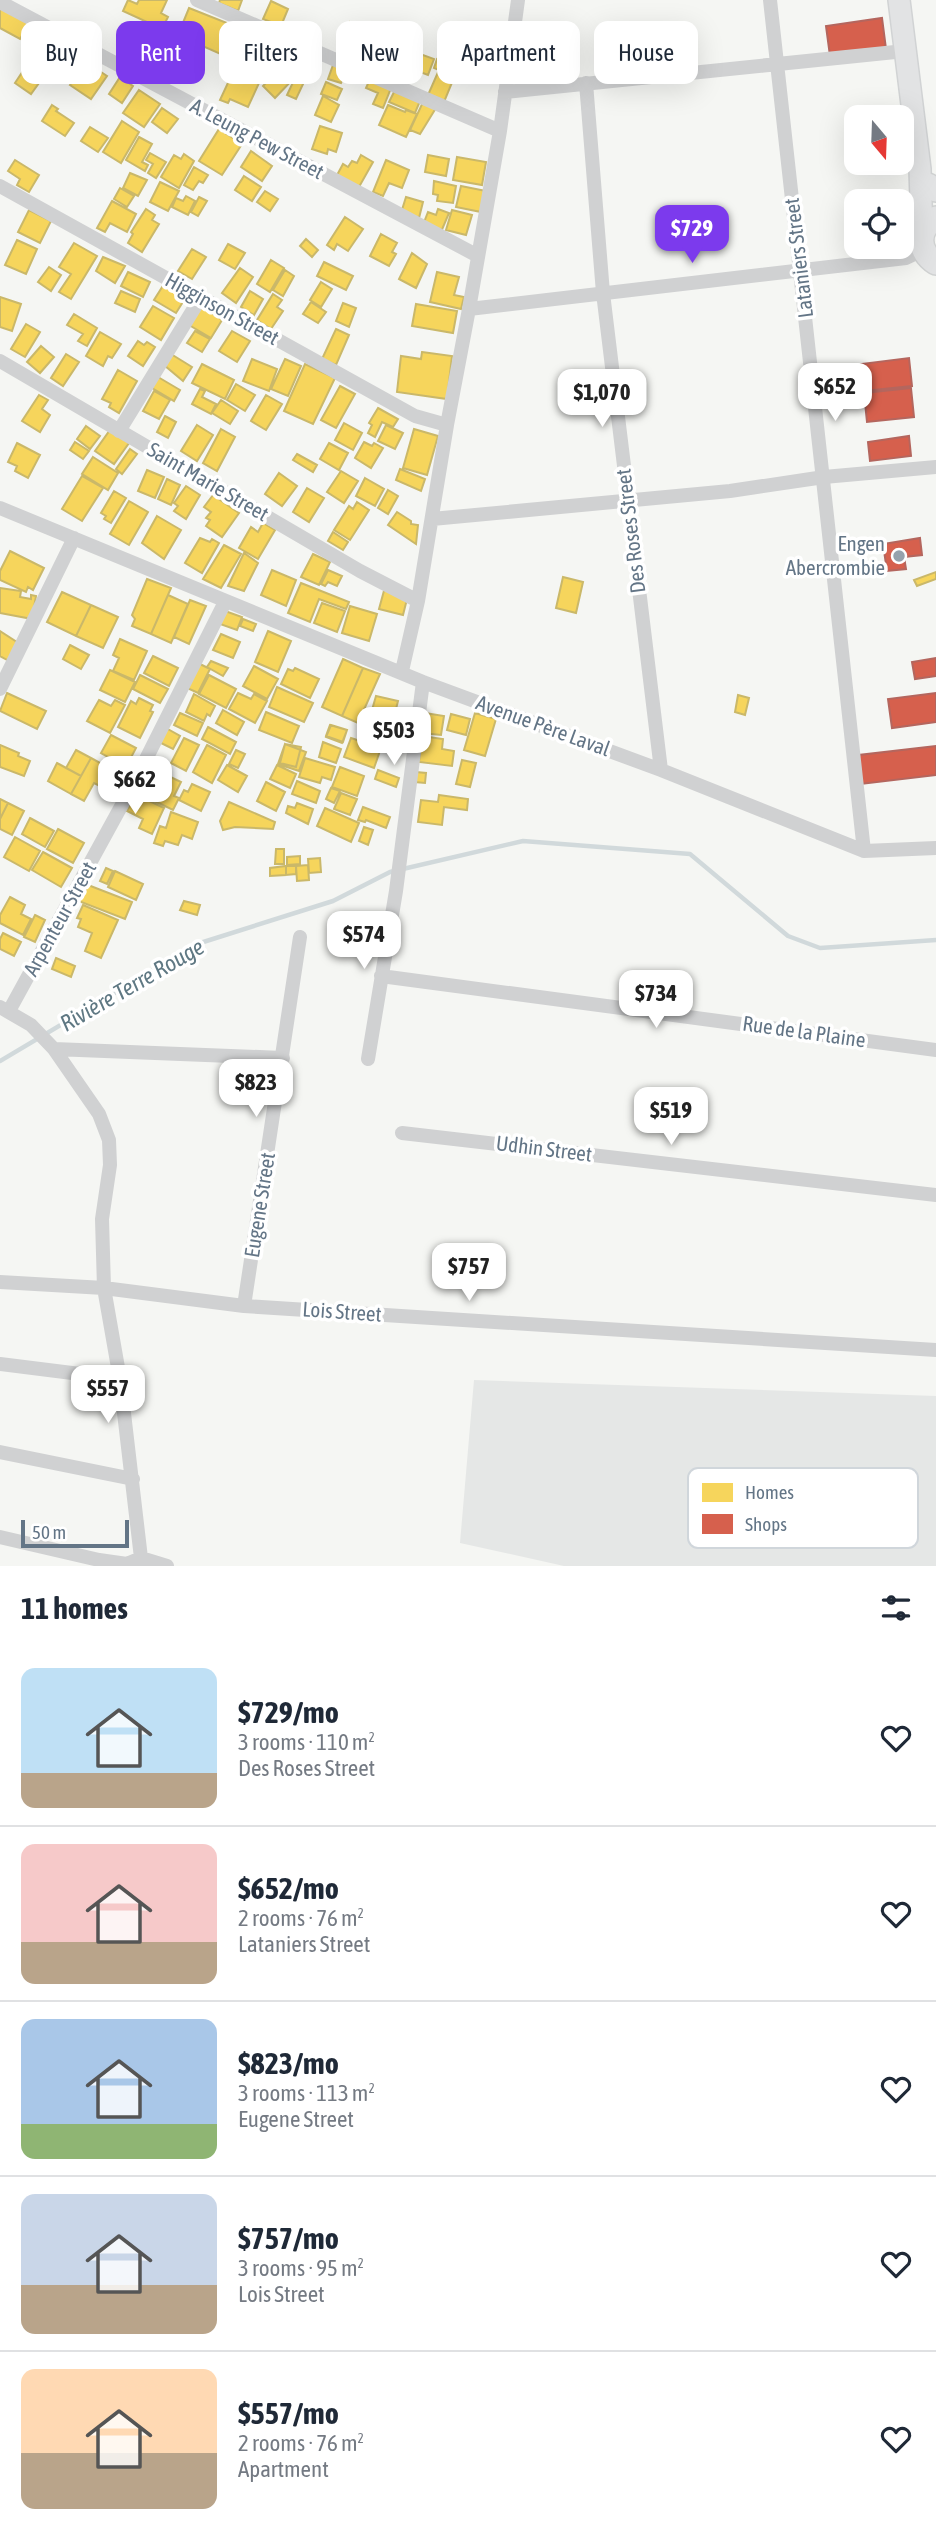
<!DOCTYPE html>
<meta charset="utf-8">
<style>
:root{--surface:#fff;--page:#f2f2f3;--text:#1f2937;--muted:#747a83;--line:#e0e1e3;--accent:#7c3aed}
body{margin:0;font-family:"Asap Condensed",sans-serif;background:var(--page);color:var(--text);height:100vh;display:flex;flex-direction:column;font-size:26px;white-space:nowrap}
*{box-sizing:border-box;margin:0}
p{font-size:23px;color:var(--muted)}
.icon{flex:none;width:38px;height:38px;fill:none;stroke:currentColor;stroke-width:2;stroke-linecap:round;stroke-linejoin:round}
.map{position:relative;height:1566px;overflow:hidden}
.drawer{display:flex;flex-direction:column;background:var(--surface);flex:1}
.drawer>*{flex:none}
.top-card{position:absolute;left:21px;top:21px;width:894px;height:63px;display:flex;gap:14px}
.needle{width:46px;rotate:161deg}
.controls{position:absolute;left:844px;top:105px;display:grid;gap:14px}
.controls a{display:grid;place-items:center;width:70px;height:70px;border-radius:14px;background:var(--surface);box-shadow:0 7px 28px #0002;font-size:35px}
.scale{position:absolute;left:21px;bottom:18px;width:108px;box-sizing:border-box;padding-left:7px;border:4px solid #637586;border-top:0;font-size:19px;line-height:24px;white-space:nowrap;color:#637586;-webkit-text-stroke:5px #fff;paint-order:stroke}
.price{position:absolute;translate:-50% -60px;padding:0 16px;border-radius:14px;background:#fff;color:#222;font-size:23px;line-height:46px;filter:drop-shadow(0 2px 4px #0008)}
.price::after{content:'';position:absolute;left:50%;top:42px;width:21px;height:16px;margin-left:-10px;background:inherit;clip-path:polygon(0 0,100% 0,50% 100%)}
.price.active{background:var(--accent);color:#fff}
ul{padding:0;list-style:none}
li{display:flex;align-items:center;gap:21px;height:175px;padding:0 21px}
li+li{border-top:2px solid var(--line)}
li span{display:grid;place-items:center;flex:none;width:196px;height:140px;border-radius:14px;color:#555}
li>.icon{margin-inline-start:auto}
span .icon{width:84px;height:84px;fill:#fffc;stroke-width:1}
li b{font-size:30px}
h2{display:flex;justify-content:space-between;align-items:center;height:84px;padding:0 21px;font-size:30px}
.chip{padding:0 24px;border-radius:14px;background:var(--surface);box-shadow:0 7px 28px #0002;font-size:24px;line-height:63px}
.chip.active{background:var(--accent);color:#fff}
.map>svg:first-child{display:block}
.built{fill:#e5e7e6}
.homes{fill:#f6d55c;stroke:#cab869;stroke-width:2}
.shops{fill:#d6604d;stroke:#b4665e;stroke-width:2}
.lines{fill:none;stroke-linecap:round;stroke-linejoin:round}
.stream{stroke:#d1d9db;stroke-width:4.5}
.secondary-casing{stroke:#d1d3d4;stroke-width:24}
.primary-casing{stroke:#d0d2d2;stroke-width:26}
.street{stroke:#d0d1d2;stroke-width:14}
.secondary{stroke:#e2e3e4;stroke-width:21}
.primary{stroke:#e2e3e4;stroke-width:23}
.poi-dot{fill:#96a2ac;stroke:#fff;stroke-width:2.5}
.labels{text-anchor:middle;stroke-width:7;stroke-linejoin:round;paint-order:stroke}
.street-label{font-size:21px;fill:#637586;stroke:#fff}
.poi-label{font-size:21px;fill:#637586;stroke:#fff;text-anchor:end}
.water-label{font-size:23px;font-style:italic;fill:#5f7883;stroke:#fff}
.key{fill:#fff;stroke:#d0d6db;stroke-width:2}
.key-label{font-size:19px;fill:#637586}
</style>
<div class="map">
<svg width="936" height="1566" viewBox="0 0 936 1566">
<rect width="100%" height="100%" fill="#f5f6f3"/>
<!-- built -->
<path class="built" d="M474,1380L936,1396V1566H564L460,1543Z"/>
<!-- homes -->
<path class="homes" d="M128,0L137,4L139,0H167L161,13L168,17L162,29L123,11Z
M220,0H242L238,11L219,3Z
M271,1L288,9L281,26L263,19Z
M0,5L30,22L20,39L0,28Z
M189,8L237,27L225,56L198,44L200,38L180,30Z
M350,22L385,36L371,69L337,55Z
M238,35L257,43L248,64L230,57Z
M387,37L409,47L399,68L383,60L380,66L375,63Z
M266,38L285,49L273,68L255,58Z
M452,41L485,54L479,69L446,55Z
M409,50L434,59L428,75L404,66Z
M437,59L458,68L444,102L428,95L439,70L434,68Z
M284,64L296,76L275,98L263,86Z
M27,65L44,76L31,94L15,83Z
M333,65L349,70L347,77L344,75L341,83L328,79Z
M92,66L107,76L91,99L70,85L81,70L87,74Z
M233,72L259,83L248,107L230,99L228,103L220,100Z
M120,77L133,86L122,103L109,94Z
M295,78L304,82L296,99L287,95Z
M370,79L391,88L383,108L373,104L378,93L366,88Z
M326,82L342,89L337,100L321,94Z
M139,90L160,104L144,127L123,113Z
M395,90L420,101L415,113L389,102Z
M323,96L339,105L331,122L315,115Z
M423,102L436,108L420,134L410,130Z
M52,105L58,109L56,111L74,123L65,136L42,121Z
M388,105L405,112L406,110L417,114L406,137L379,125Z
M162,108L178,119L167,133L152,122Z
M122,121L139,132L121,163L103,152Z
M320,126L342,133L336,152L328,149L327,154L312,149Z
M90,127L108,138L98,152L81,141Z
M219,129L242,144L222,175L199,161Z
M139,137L152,144L142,162L148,165L145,171L126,160Z
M251,151L272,166L262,181L241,167Z
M150,153L166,162L156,178L148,173L153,164L146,160Z
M184,154L194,161L179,188L161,177L174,155L181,159Z
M361,155L373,162L359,187L337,175L343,164L348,167L352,161L357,163Z
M428,155L449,159L446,176L425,172Z
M457,157L486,162L482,185L453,180Z
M15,160L39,175L29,192L17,185L20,179L8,171Z
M386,160L409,170L402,188L389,183L383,196L373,192Z
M194,167L208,175L203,183L199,181L193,190L184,185Z
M130,173L147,180L138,196L123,188Z
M244,176L261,187L252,201L235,190Z
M434,181L456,186L453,203L437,201L438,195L433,194Z
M160,182L179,191L168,211L150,202Z
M461,186L486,191L481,212L456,207Z
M120,188L134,196L127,207L114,199Z
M265,191L278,199L270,211L257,202Z
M186,196L195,201L188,215L172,207L176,198L183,201Z
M199,197L207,201L198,216L191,212Z
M406,197L423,202L419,218L401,213Z
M112,201L136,214L127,232L110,223L105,232L97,228Z
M146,209L155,215L152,220L159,224L142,252L128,243L133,234L131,232Z
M438,209L449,213L441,232L423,225L428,212L436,215Z
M29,210L51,221L40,243L18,232Z
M452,210L472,215L466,235L446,230Z
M345,217L363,229L348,251L337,244L334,250L327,245Z
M381,234L397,243L392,252L396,254L389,266L370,256Z
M306,239L318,250L312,257L300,246Z
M17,240L37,249L26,274L5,265Z
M74,243L97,256L71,299L59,292L71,274L59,267Z
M228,244L245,253L235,269L219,260Z
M192,249L206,257L192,279L178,271Z
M412,253L427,264L416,288L399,279Z
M103,257L125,266L115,283L96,271Z
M271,260L284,268L270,292L257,284Z
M324,262L353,276L346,290L317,276Z
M49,267L61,275L51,291L38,282Z
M240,268L253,277L236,303L222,293Z
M285,270L294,276L283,296L273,290Z
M128,272L150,282L143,297L121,286Z
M437,272L459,277L454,295L464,297L461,309L430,302Z
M321,282L332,289L321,307L310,300Z
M164,284L186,297L176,313L154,300Z
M121,291L140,299L135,312L115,303Z
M250,291L263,299L254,315L241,307Z
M273,294L282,300L277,307L283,311L271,329L257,320Z
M0,297L21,304L12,331L0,327Z
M311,302L326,312L318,323L303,314Z
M343,303L356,308L349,327L336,321Z
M416,304L457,311L453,333L412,326Z
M153,306L174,318L161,340L140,327Z
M201,306L222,320L211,338L189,325Z
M74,314L97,328L87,346L78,341L83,334L67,325Z
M26,324L40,332L25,357L11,349Z
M336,329L349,335L336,365L322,359Z
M195,331L210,339L202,352L187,343Z
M232,331L250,341L237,362L219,351Z
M100,332L121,344L112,358L108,356L103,366L86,356Z
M138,341L144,345L147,342L155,347L143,366L128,356Z
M41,346L54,357L40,373L27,362Z
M422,352L452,356L447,399L397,392L401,356L421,359Z
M66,354L79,362L63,386L51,378Z
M171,354L192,367L183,381L164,365Z
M252,359L277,369L269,391L243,381Z
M285,359L301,366L288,396L271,389Z
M202,364L234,380L225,399L192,383Z
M305,364L335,378L313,424L284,411Z
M118,370L137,381L119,413L109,407L111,403L102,399Z
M158,377L180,390L174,401L152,388Z
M236,384L255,395L245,411L227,400Z
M340,386L355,394L336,428L321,420Z
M200,389L205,391L202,397L216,404L211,414L192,404Z
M154,391L170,400L159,419L143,411Z
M39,395L48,400L42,409L50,415L40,432L22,421Z
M266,395L282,404L266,430L251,421Z
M221,400L238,411L230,424L212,413Z
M378,408L398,419L393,427L382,422L375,437L368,433L372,425L369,423Z
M165,416L176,422L168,438L157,432Z
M344,423L362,433L353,450L335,440Z
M197,425L213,435L197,461L181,451Z
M386,425L403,433L395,449L378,441Z
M86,426L100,436L90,449L77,439Z
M221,429L235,437L217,471L203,463Z
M414,429L438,436L427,475L403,468Z
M110,430L129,443L114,464L95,451Z
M75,442L89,451L83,459L70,450Z
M364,442L372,446L374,443L383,448L371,468L355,458Z
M17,443L40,455L28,478L15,471L17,466L8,462Z
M329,443L348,453L339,470L320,459Z
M130,449L137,454L122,474L116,469Z
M297,454L317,465L313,472L293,460Z
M93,457L118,473L108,490L82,474Z
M400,469L425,479L421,491L396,480Z
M147,470L164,477L155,498L138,491Z
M341,471L358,481L344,503L327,492Z
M279,473L297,486L282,506L265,494Z
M82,476L103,488L82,521L62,509Z
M365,478L384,489L375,506L356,496Z
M167,479L180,485L171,505L158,499Z
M186,486L200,495L186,519L174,511L178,506L174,503Z
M307,488L324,498L309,522L293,512Z
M388,490L398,496L388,514L378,508Z
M114,491L126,498L111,523L104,519L106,516L101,513Z
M213,495L239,513L222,537L206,526L210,520L206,518L211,512L204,507Z
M129,501L148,512L129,545L110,534Z
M357,502L369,510L350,540L334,530L349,506L353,509Z
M397,512L411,521V524L418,525L416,544L388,525Z
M157,516L181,530L164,559L142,543Z
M263,523L275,530L258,559L239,548L251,527L258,532Z
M333,532L348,542L343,550L328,541Z
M200,538L210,542L212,539L219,543L202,573L185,563Z
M224,545L241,554L221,588L203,579Z
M10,551L44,568L33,590L28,587L26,592L0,580V571Z
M244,553L258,563L244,591L228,586Z
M313,554L330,562L319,585L301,577Z
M272,570L296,580L286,606L261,595Z
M328,570L342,576L337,586L328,582L325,586L321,584Z
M936,572V579L917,586L914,580Z
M563,577L583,582L576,613L556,608Z
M147,579L171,588L151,634L132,626L135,619L132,615Z
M301,583L349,602L346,609L319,599L310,622L288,613Z
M385,587L407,599L403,615L379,609Z
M0,588L21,591L20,597L31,599V595L36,596L32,619L0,613Z
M62,592L91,605L76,636L47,622Z
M168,595L188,604L171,643L151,634Z
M190,600L206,606L189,644L174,637Z
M322,603L345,611L337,632L314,623Z
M91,605L118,617L103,648L76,636Z
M350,606L377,614L369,641L342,633Z
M225,611L242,617L237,630L220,624Z
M243,619L256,624L253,631L240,626Z
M0,631L20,644L9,661L0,656Z
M268,631L291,641L278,672L255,662Z
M221,634L240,642L233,658L213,650Z
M120,639L147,651L134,680L113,671L119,658L113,655Z
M70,645L89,655L81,669L63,659Z
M153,656L178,668L169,686L144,673Z
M343,659L363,668L342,716L322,707Z
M211,661L228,668L223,676L207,667Z
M198,663L210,669L198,693L185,687Z
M254,666L278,679L267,699L243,686Z
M295,668L319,679L310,698L281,684L288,669L293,671Z
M363,668L380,674L358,723L342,716Z
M110,670L135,682L125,702L100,690Z
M140,675L168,689L160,703L133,689Z
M209,675L236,689L226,708L199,694Z
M277,687L313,703L304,722L269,707Z
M7,693L46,711L37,729L0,711Z
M238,693L251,699L254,694L267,701L255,723L229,709Z
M194,694L215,706L210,716L207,714L204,721L186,712Z
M738,695L749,698L745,715L735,712Z
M376,696L398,701L394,717L372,710Z
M139,698L153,705L150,711L153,712L140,738L118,727L131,701L136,704Z
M99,700L111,706L115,700L125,705L110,733L87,721Z
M223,710L244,722L237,735L216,723Z
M266,712L299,726L292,743L259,730Z
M180,713L203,723L197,736L174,725Z
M425,713L444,716L441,735L422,733Z
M475,713L496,719L485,756L464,750Z
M451,714L470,719L466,735L447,730Z
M372,716L397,724L390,744L365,736Z
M330,725L347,730L343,742L326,736Z
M331,725L347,730L342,743L326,737Z
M208,727L236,742L230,754L202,739Z
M166,728L180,736L173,749L159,742Z
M111,735L136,748L126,767L101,753Z
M422,736L443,739L442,749L454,751L452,766L419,762Z
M184,738L199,745L186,771L171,763Z
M351,738L381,748L374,768L344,757Z
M323,742L341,749L336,763L319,757Z
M285,744L306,752L299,771L278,764Z
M285,744L301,747L296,767L280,763Z
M0,745L19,753L18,756L30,761L24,776L0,767Z
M207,745L226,755L212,783L193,772Z
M76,750L91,758L81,776L66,768Z
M236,750L245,754L238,768L229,764Z
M91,758L122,775L112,792L94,783L84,801L71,794Z
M305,758L335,767L331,780L322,777L320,783L299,777Z
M462,760L476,763L470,787L456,784Z
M57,763L81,776L71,794L48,781Z
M227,765L247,776L238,792L218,780Z
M277,765L296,774L290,788L270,779Z
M340,767L364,776L357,796L332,787Z
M378,770L399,778L396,787L375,779Z
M160,772L181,782L174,796L179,798L173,810L142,795L146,788L151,790Z
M416,772L426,773L425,783L415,782Z
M297,781L320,791L316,803L292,794Z
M266,782L285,792L276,811L257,801Z
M192,784L210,792L201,811L179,800L184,790L188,792Z
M331,788L340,791L334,803L326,799Z
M341,793L357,799L350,815L334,809Z
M135,794L164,808L152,834L139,828L143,819L127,811Z
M439,795L468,799L467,810L444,807L442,825L418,822L421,800L438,802Z
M0,799L8,803L0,819Z
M229,802L275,822L273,829L235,827L223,830L220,821Z
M8,803L24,811L12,835L0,829V819Z
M297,803L313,809L308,824L286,813L288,806L295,808Z
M363,807L390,817L386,828L366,820L365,822L358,820Z
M325,808L359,823L351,842L317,826Z
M171,812L198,822L192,839L182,835L178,845L165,841L163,846L154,843L160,826L166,828Z
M30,818L54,831L45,847L22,834Z
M364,827L373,830L368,845L359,841Z
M58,829L84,843L73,863L47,849Z
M15,837L40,851L29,871L4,857Z
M276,849H284V864H275Z
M43,852L72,868L61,887L32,870Z
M300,856V864L287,865V857Z
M320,858L321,872L309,873L308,859Z
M308,865L309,880L297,881L296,866Z
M286,866H296V874L286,875Z
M286,866V875L270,876V868Z
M106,868L113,871L107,884L100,881Z
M115,871L143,884L136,900L108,887Z
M88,885L132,902L125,919L76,900L80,889L85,891Z
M10,897L25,905L21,914L31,919L23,935L0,923V915Z
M184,901L200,905L197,915L180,910Z
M83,905L118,920L101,958L85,951L92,933L78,927L81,919L77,918Z
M35,915L45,920L35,942L24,937Z
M3,933L21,942L14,956L0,949V939Z
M56,958L75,966L71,977L52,969Z"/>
<!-- shops -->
<path class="shops" d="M882,18L886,49L830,56L826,26Z
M909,358L912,386L864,391L861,364Z
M911,388L914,417L867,422L864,393Z
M909,436L911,456L870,461L868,442Z
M920,538L922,555L904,557L906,569L887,571L883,544Z
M936,658V676L915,679L912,662Z
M936,693V722L892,728L888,699Z
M936,746V775L861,784L859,755Z"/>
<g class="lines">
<!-- stream -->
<path class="stream" d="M0,1061L197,944L333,901L390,872L523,841L690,854L788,936L820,948L936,940"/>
<defs>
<path id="secondary" d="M899,0L920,169L922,234"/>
<path id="primary" d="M928,185L936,190
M936,218C917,229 917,251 936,263"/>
</defs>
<!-- secondary casing -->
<use href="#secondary" class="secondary-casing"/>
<!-- primary casing -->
<use href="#primary" class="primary-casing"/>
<!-- street -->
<path class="street" d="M197,0L500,131
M770,0L864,851
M0,2L478,256
M586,83L603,293L661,770
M505,92L905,51
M0,186L415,416L447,425
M469,309L906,258L923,250
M0,361L360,571L418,601
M119,431L201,297
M0,508L423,682L661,770L864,851L936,848
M432,519L730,491L824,477L936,467
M402,671L418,601L447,425L469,309L500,131L518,0
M0,689L74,538
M381,976L936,1050
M0,1007L31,1025L54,1049L99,1114L109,1140L110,1165L102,1219L104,1288L120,1379L141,1558
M9,1011L135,781L225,602
M54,1049L283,1058
M368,1059L396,891L423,682
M402,1133L936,1195
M0,1282L104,1288L244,1306L936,1350
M244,1306L300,937
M0,1364L120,1379
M0,1452L133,1479
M0,1537L99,1560L127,1564L141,1558
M141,1558L167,1566"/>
<!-- secondary -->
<use href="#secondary" class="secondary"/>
<!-- primary -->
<use href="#primary" class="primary"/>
</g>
<!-- markers -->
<circle class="poi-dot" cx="899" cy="556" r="7"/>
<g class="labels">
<!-- street labels -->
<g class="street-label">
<text transform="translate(257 139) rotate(28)" y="7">A. Leung Pew Street</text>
<text transform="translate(799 258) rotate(-97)" y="7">Lataniers Street</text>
<text transform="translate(222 309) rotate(29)" y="7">Higginson Street</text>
<text transform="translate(208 482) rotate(30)" y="7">Saint Marie Street</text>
<text transform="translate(631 531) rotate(-97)" y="7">Des Roses Street</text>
<text transform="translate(543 726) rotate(20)" y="7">Avenue Père Laval</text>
<text transform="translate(60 919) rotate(-61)" y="7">Arpenteur Street</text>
<text transform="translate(804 1032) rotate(8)" y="7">Rue de la Plaine</text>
<text transform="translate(544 1149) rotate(7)" y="7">Udhin Street</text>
<text transform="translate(260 1205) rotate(-81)" y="7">Eugene Street</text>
<text transform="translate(342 1312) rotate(4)" y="7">Lois Street</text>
</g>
<!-- poi labels -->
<g class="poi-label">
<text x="885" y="551">Engen<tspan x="885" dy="24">Abercrombie</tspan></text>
</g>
<!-- water labels -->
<g class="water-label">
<text transform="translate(132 985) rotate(-30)" y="8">Rivière Terre Rouge</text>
</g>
</g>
<!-- legend -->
<rect x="688" y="1468" width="230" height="80" rx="10" class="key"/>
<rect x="702" y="1483" width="31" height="19" fill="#f6d55c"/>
<rect x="702" y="1514" width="31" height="20" fill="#d6604d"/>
<g class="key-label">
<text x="745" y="1499">Homes</text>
<text x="745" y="1531">Shops</text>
</g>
</svg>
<div class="controls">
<a><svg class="needle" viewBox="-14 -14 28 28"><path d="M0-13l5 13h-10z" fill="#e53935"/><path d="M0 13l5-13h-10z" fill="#747a83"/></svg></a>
<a><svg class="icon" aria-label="locate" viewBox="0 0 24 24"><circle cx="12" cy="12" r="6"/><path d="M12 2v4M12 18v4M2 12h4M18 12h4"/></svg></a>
</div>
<div class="scale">50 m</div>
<b class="price active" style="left:692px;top:265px">$729</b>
<b class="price" style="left:835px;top:423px">$652</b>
<b class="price" style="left:602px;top:429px">$1,070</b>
<b class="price" style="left:394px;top:767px">$503</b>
<b class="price" style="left:135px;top:816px">$662</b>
<b class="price" style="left:364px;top:971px">$574</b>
<b class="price" style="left:656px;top:1030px">$734</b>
<b class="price" style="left:256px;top:1119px">$823</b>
<b class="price" style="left:671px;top:1147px">$519</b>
<b class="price" style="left:469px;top:1303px">$757</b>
<b class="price" style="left:108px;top:1425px">$557</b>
<div class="top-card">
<a class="chip">Buy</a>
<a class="chip active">Rent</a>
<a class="chip">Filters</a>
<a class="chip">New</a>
<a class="chip">Apartment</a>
<a class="chip">House</a>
</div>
</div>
<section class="drawer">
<h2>11 homes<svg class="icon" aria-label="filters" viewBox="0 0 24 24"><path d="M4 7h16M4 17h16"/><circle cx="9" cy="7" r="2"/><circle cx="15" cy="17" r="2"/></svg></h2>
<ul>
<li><span style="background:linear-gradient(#bfe0f5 75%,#b9a48a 0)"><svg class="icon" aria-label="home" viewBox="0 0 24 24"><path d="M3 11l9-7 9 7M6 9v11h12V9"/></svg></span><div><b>$729/mo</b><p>3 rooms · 110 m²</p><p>Des Roses Street</p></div><svg class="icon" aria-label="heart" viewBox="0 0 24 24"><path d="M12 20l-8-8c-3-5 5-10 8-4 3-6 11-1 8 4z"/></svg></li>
<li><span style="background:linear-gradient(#f6c9c9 70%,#b9a48a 0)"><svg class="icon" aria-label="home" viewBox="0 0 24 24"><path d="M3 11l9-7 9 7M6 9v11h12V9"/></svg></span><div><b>$652/mo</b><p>2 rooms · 76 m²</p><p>Lataniers Street</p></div><svg class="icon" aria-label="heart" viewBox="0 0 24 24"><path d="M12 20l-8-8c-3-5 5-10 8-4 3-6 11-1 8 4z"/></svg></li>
<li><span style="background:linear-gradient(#a9c7e8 75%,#8fb573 0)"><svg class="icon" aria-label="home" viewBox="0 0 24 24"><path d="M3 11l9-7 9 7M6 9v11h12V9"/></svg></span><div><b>$823/mo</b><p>3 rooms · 113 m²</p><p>Eugene Street</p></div><svg class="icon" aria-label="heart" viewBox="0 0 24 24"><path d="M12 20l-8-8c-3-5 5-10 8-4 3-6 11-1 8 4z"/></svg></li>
<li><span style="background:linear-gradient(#c9d6e8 65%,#b9a48a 0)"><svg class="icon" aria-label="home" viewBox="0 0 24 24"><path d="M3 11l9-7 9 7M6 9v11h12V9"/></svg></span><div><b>$757/mo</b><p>3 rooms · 95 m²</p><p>Lois Street</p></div><svg class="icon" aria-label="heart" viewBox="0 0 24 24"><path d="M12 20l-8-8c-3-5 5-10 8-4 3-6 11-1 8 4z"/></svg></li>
<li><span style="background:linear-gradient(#ffd9b3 60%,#b9a48a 0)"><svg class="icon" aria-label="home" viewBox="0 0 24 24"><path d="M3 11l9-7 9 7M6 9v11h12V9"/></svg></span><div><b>$557/mo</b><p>2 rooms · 76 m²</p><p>Apartment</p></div><svg class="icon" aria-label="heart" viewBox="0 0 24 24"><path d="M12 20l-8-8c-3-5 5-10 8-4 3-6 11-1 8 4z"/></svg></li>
</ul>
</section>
